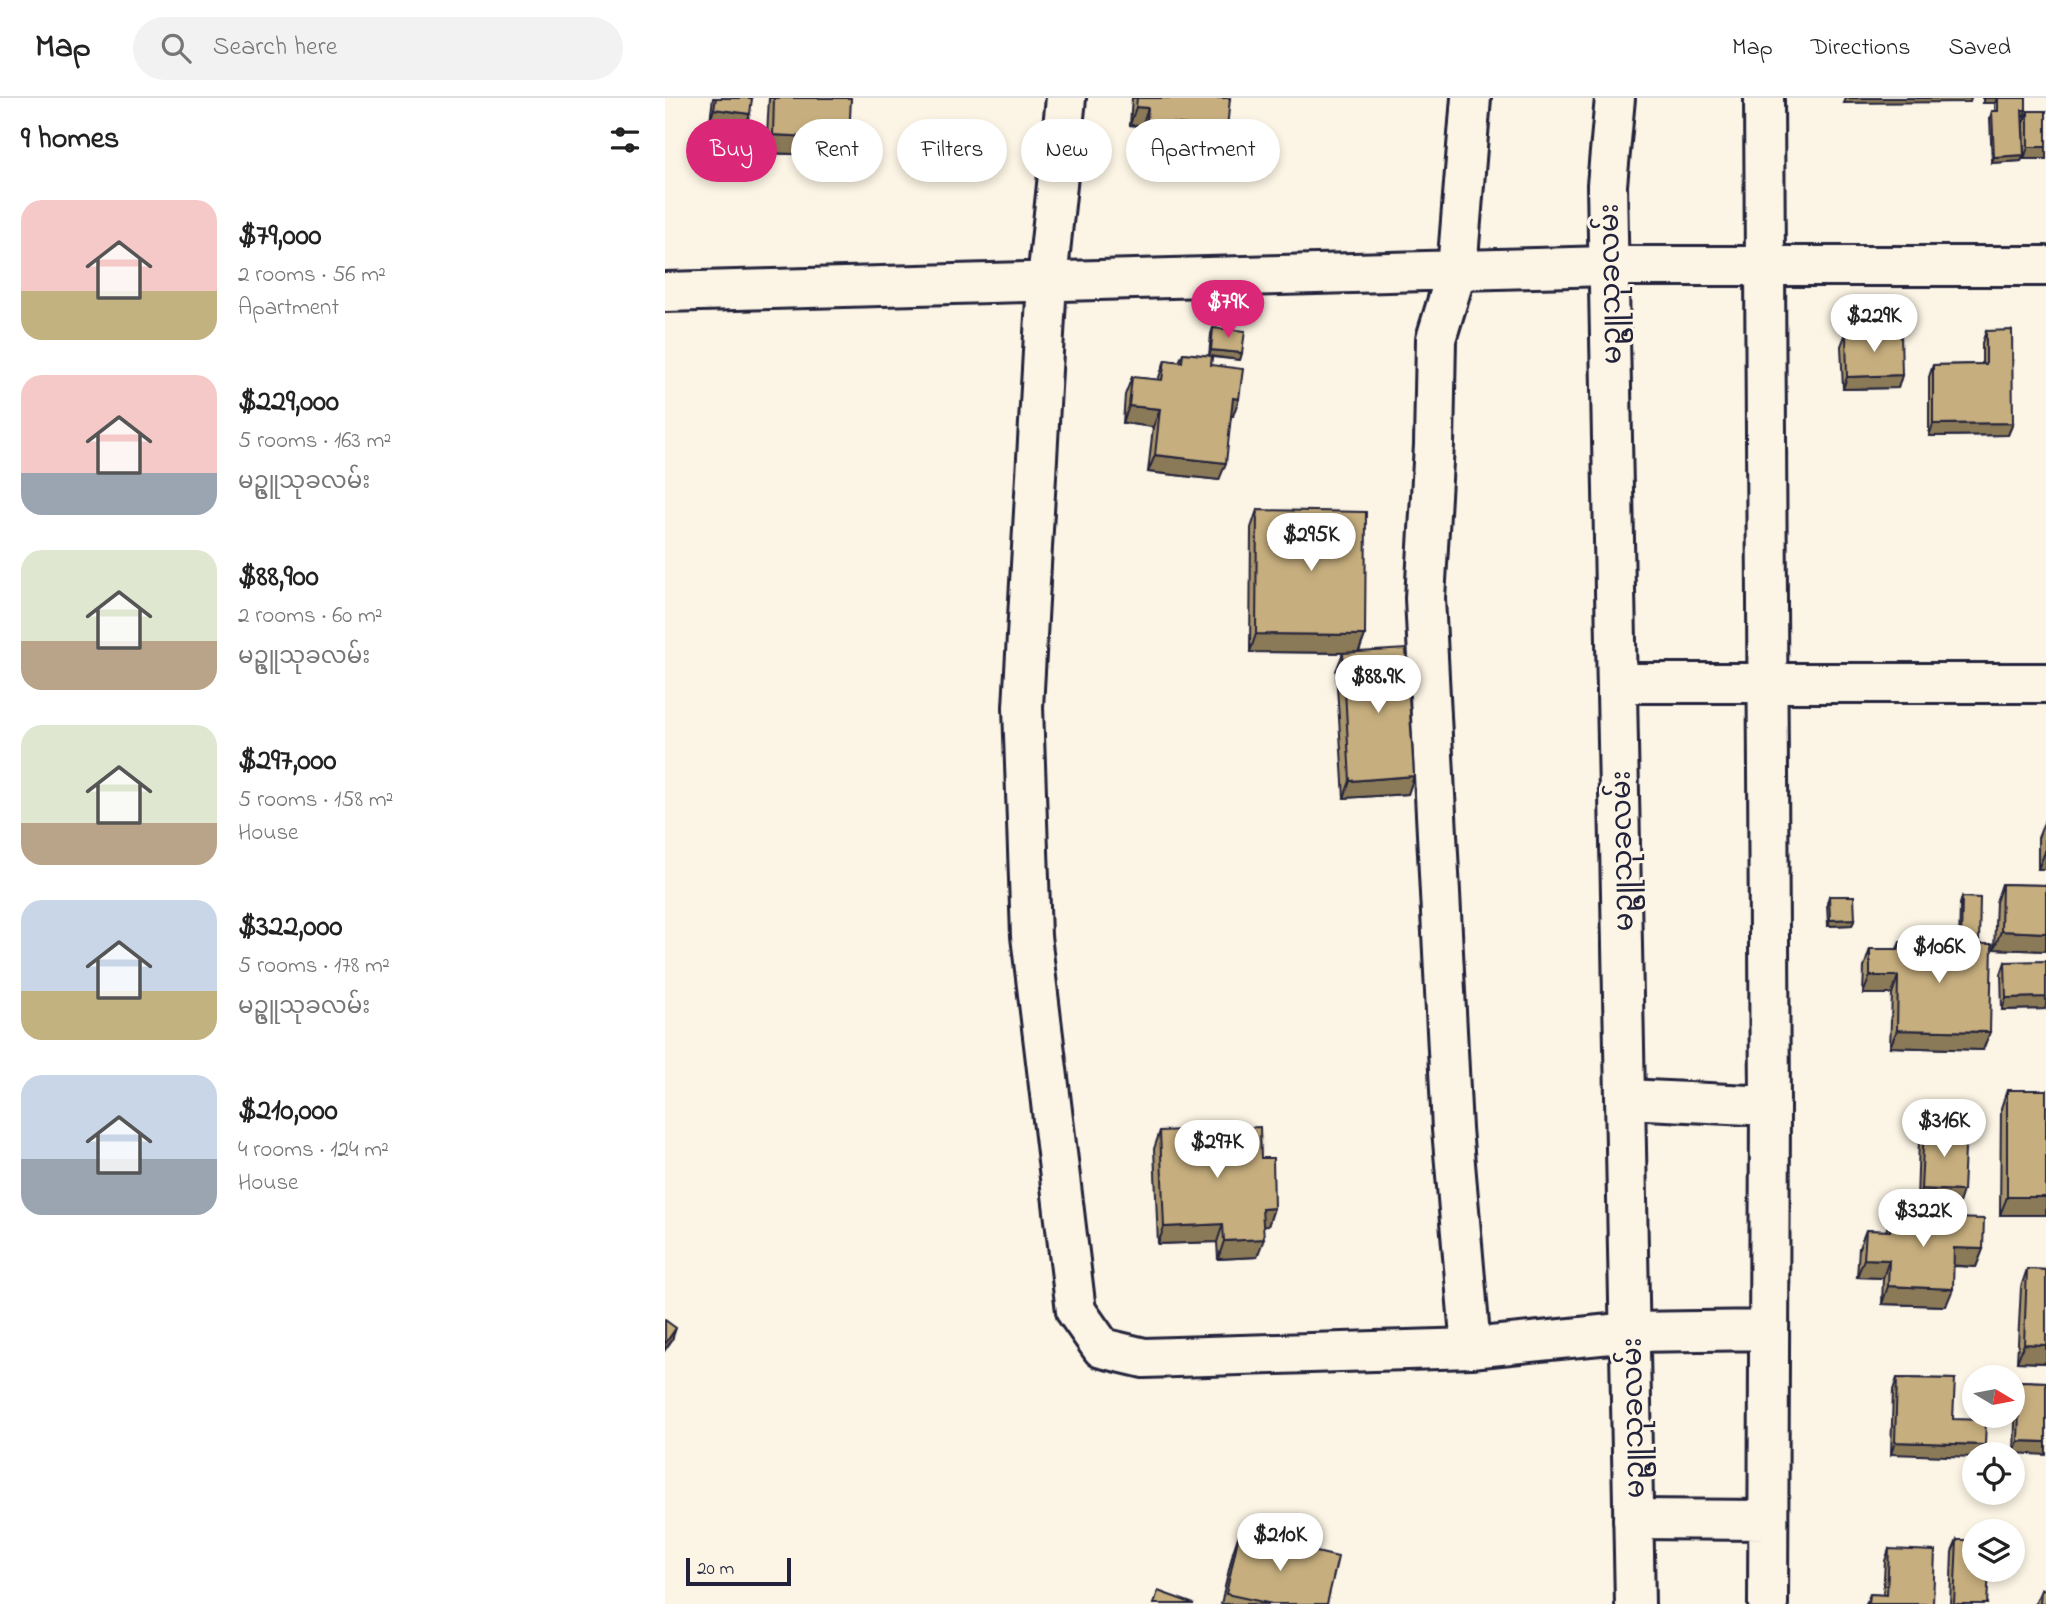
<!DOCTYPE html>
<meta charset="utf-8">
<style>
:root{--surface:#fff;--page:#f2f2f2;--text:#222;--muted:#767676;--line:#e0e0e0;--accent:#db2777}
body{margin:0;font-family:"Indie Flower","Noto Sans Myanmar",sans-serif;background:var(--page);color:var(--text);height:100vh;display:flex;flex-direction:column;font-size:26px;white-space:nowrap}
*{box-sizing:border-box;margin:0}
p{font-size:23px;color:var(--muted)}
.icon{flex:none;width:38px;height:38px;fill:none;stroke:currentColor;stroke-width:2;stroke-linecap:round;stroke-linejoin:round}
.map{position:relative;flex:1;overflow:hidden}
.sheet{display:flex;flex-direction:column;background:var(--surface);width:665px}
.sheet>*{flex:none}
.hud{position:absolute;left:21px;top:21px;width:665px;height:63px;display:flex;gap:14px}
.needle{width:46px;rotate:100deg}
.buttons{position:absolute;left:1297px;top:1267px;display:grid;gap:14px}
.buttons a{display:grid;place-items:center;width:63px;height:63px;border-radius:50%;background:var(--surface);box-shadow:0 4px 10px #0003;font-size:35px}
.scale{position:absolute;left:21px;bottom:18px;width:105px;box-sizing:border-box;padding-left:7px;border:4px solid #22223b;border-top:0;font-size:19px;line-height:24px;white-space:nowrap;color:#22223b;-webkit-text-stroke:5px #fcf5e5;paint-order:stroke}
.price{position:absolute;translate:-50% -60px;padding:0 16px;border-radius:24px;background:#fff;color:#222;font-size:23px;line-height:46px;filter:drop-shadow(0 2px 4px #0008)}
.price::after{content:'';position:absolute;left:50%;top:42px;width:21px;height:16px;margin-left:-10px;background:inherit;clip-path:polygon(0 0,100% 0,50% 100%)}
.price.active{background:var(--accent);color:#fff}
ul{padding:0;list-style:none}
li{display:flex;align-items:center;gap:21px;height:175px;padding:0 21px}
li span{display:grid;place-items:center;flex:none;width:196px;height:140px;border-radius:21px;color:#555}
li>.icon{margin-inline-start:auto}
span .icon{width:84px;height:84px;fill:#fffc;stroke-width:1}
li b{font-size:30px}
h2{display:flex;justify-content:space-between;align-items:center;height:84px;padding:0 21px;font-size:30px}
.tag{padding:0 24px;border-radius:32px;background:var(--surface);box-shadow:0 4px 10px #0003;font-size:24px;line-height:63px}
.tag.active{background:var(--accent);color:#fff}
header{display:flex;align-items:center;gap:42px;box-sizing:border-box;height:98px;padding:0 35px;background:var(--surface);border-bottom:2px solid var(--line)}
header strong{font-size:33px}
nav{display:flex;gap:38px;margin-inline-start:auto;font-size:24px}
.search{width:490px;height:63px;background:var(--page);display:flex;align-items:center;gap:18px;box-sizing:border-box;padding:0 24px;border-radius:38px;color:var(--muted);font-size:26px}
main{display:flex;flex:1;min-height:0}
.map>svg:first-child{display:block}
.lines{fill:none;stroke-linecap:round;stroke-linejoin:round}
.minor-casing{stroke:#22223b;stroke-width:44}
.tertiary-casing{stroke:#22223b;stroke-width:44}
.minor{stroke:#fcf5e5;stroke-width:38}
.tertiary{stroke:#fcf5e5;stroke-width:38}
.wall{fill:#aa966c;stroke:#22223b;stroke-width:2}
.shaded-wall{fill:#8b7a58;stroke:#22223b;stroke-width:2}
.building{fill:#c6ae7e;stroke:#22223b;stroke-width:2}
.labels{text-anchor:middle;stroke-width:6;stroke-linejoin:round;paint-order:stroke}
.street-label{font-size:28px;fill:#22223b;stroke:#fcf5e5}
</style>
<header>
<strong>Map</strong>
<div class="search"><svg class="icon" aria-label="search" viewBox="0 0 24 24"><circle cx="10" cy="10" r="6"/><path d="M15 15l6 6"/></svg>Search here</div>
<nav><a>Map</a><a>Directions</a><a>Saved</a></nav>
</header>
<main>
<section class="sheet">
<h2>9 homes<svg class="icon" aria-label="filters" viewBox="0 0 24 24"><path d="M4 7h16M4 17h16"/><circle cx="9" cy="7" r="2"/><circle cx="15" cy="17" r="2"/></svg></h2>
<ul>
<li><span style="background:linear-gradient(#f6c9c9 65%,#c2b280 0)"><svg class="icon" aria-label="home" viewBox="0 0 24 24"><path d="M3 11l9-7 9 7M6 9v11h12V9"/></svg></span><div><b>$79,000</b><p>2 rooms · 56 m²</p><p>Apartment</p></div></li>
<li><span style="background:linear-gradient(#f6c9c9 70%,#9aa5b1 0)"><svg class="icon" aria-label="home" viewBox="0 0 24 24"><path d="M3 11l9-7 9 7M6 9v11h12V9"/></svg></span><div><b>$229,000</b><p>5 rooms · 163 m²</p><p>မဥ္ဇူသုခလမ်း</p></div></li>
<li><span style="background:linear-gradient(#dfe7d0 65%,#b9a48a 0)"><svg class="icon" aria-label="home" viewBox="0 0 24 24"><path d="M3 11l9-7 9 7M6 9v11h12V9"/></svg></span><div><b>$88,900</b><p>2 rooms · 60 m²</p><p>မဥ္ဇူသုခလမ်း</p></div></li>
<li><span style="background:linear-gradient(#dfe7d0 70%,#b9a48a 0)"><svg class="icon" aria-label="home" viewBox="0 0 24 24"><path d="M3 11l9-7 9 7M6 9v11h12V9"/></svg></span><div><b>$297,000</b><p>5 rooms · 158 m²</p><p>House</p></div></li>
<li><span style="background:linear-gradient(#c9d6e8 65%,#c2b280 0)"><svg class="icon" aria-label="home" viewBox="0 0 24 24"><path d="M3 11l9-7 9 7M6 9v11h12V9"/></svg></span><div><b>$322,000</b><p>5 rooms · 178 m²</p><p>မဥ္ဇူသုခလမ်း</p></div></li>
<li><span style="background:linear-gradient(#c9d6e8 60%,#9aa5b1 0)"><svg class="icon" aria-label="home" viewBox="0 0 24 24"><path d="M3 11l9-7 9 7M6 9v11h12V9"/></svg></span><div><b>$210,000</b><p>4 rooms · 124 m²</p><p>House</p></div></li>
</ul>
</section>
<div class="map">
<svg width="1381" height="1506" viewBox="0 0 1381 1506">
<rect width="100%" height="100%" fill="#fcf5e5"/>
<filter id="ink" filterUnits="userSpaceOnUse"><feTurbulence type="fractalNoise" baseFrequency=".0143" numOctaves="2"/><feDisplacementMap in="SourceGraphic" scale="14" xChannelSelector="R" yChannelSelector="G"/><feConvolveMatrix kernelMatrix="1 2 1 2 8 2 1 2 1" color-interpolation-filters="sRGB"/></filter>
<g filter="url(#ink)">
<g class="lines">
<defs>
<path id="minor" d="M401,0L382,183L358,609L366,838L411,1213L437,1250L479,1260L806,1250L965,1234L1104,1232
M1099,0L1105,1008L1103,1506
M0,194L944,168H1381
M953,585H1381
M961,1001L1105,1008
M806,1250L787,1031L760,500L769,347L771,241L792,172L806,0
M968,1421L1103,1422"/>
<path id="tertiary" d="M950,0L942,87L970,1506"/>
</defs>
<!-- minor casing -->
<use href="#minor" class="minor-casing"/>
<!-- tertiary casing -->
<use href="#tertiary" class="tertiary-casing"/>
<!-- minor -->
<use href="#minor" class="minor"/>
<!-- tertiary -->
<use href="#tertiary" class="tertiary"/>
</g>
<!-- wall -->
<path class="wall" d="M48,0H87L80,28L45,23Z
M104,0H186L178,58L101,55Z
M467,0H565L555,49L502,43L498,54L474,51L477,28L465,27Z
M1318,0H1361L1359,18H1357L1359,56L1358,25L1363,13H1381L1359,61V57L1356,63L1327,65L1325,20L1327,13H1330V5H1318Z
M548,230L577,255L575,262L547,259L546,267L568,318H566L554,382L483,374L488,329L458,325L460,297L467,279L493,282L500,262L514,264L518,255L544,258L546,236Z
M1321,233L1348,325L1343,337L1264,338V279L1268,267L1317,266V245Z
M1181,235L1237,277L1233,290L1178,291L1176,248Z
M592,412L700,537L694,554L749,678L743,696L679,700L671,573L678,555H683L585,554L586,430Z
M1380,722L1381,771H1373V740Z
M1337,786L1381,787V853L1329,851L1331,804Z
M1164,798L1190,821L1187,827L1163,828L1162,805Z
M1297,799L1314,846L1318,952L1225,949L1227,896H1198L1199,869L1205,851H1232L1235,844L1294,845L1295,806Z
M1340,864L1380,911L1337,912L1336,876Z
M1342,992H1381V1117H1335L1336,1010Z
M1259,1029L1294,1105L1252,1103L1254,1041Z
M495,1033L596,1060L609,1110L603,1128H598L592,1159L553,1161L552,1144L493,1146L489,1051Z
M1226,1118L1318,1151L1311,1169L1288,1168L1281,1208L1217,1206L1218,1180L1192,1179L1194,1150L1201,1132L1221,1133Z
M1362,1171L1381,1172V1265L1352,1264L1356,1189Z
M1232,1280L1290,1281L1226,1356L1228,1292Z
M1355,1283L1381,1284L1349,1355L1351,1296Z
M574,1436L662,1506H556L568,1454Z
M1292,1442L1322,1506H1285L1287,1454Z
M1224,1451L1268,1506H1201L1205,1496L1218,1497L1220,1463Z
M1376,1492L1381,1506H1370Z"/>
<!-- shaded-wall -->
<path class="shaded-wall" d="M1181,0H1306L1305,4L1179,5Z
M1320,0H1332L1330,5H1318Z
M471,9L483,10L477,28L465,27Z
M49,11L85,16L80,28L45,23Z
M1357,12H1361L1359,18H1354Z
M506,25L562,31L555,49L502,43L498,54L474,51L481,33Z
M108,37L184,41L178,58L101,55Z
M1363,49H1381V61H1359Z
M1359,57L1356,63L1327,65L1329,59Z
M546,252L577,255L575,262L544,258Z
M1237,277L1233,290L1178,291L1182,279Z
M568,300L574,301L568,318H561Z
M464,308L495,311L488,329L458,325Z
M1348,325L1343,337L1264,338L1268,326Z
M490,357L561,365L554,382L483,374Z
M591,536L700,537L693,555L585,554Z
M749,678L743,696L679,700L685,683Z
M1380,754H1381V771H1373Z
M1190,821L1187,827L1163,828L1165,822Z
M1336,833L1381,835V853L1329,851Z
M1205,878H1233L1227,896H1198Z
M1381,899V907L1380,911L1337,912L1341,900Z
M1232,932L1325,934L1318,952L1225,949Z
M1256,1091L1298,1093L1294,1105L1252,1103Z
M1342,1099H1381V1117H1335Z
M609,1110L603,1128L591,1129L597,1111Z
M558,1126L552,1144L493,1146L499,1129Z
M599,1141L592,1159L553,1161L559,1143Z
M1289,1150L1318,1151L1311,1169L1283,1167Z
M1199,1161L1224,1162L1218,1180L1192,1179Z
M1223,1188L1288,1191L1281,1208L1217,1206Z
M11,1230L7,1242L0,1252V1246Z
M1359,1246L1381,1247V1265L1352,1264Z
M1353,1343L1381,1344V1357L1349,1355Z
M1230,1344L1320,1347L1316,1356H1309V1359L1226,1356Z"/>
<!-- building -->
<path class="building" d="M51,0H87L85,16L49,11Z
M109,0H186L184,41L108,37Z
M472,0H565L562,31L506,25L504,36L481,33L483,10L471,9Z
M1333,0H1361V12H1357L1359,57L1329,59L1327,13H1333Z
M1363,13H1381V49H1363Z
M548,230L580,233L577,255L546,252Z
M1347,232L1348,325L1268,326V267L1321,266V233Z
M1236,234L1237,277L1182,279L1181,235Z
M518,255L547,258L546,267L578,271L574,301L568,300L561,365L490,357L495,311L464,308L467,279L497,282L500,262L517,264Z
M592,412L701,414L700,537L591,536Z
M741,551L749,678L685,683L678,555Z
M1380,722H1381V754H1380Z
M1337,786L1381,787V835L1336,833Z
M1164,798H1189L1190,821L1165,822Z
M1297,799L1315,800L1314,846L1296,845Z
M1235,844L1327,846L1325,934L1232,932L1233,878H1205V851H1235Z
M1381,863V899L1341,900L1340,864Z
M1342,992H1381V1099H1342Z
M595,1029L596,1060H608L609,1110L597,1111L599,1141L559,1143L558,1126L499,1129L495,1033Z
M1259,1029L1301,1030L1298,1093L1256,1091Z
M1226,1118L1319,1121L1318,1151L1289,1150L1288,1191L1223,1188L1224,1162L1199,1161L1201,1132L1225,1133Z
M1362,1171L1381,1172V1247L1359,1246Z
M0,1222L11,1230L0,1246Z
M1232,1280L1290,1281L1288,1321L1321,1322L1320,1347L1230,1344Z
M1355,1283L1381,1284V1344L1353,1343Z
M574,1436L673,1459L662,1506H607L561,1496Z
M1292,1442H1309V1472H1324L1322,1506H1289Z
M1224,1451L1270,1453L1268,1506H1204L1205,1496L1222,1497Z
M1376,1492H1381V1506H1375Z
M493,1493L529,1506H489Z"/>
</g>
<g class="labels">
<!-- street labels -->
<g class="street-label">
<text transform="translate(944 186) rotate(-91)" y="10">မဥ္ဇူသုခလမ်း</text>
<text transform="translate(956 753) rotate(-91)" y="10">မဥ္ဇူသုခလမ်း</text>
<text transform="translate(967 1320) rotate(-91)" y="10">မဥ္ဇူသုခလမ်း</text>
</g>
</g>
</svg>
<div class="buttons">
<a><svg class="needle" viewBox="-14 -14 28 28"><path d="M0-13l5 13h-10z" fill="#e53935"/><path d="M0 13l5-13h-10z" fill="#767676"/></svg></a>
<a><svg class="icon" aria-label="locate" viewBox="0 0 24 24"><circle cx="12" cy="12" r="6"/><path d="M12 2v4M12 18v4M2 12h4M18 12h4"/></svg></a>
<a><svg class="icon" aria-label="layers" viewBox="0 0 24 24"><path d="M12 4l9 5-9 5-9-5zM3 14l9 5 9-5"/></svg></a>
</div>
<div class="scale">20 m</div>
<b class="price active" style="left:563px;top:242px">$79K</b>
<b class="price" style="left:1209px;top:256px">$229K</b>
<b class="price" style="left:646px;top:475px">$295K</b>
<b class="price" style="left:713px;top:617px">$88.9K</b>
<b class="price" style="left:1274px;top:887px">$106K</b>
<b class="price" style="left:1279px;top:1061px">$316K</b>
<b class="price" style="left:552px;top:1082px">$297K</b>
<b class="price" style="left:1258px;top:1151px">$322K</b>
<b class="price" style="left:615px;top:1475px">$210K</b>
<div class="hud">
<a class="tag active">Buy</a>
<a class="tag">Rent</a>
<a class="tag">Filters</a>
<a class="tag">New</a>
<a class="tag">Apartment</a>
</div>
</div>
</main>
